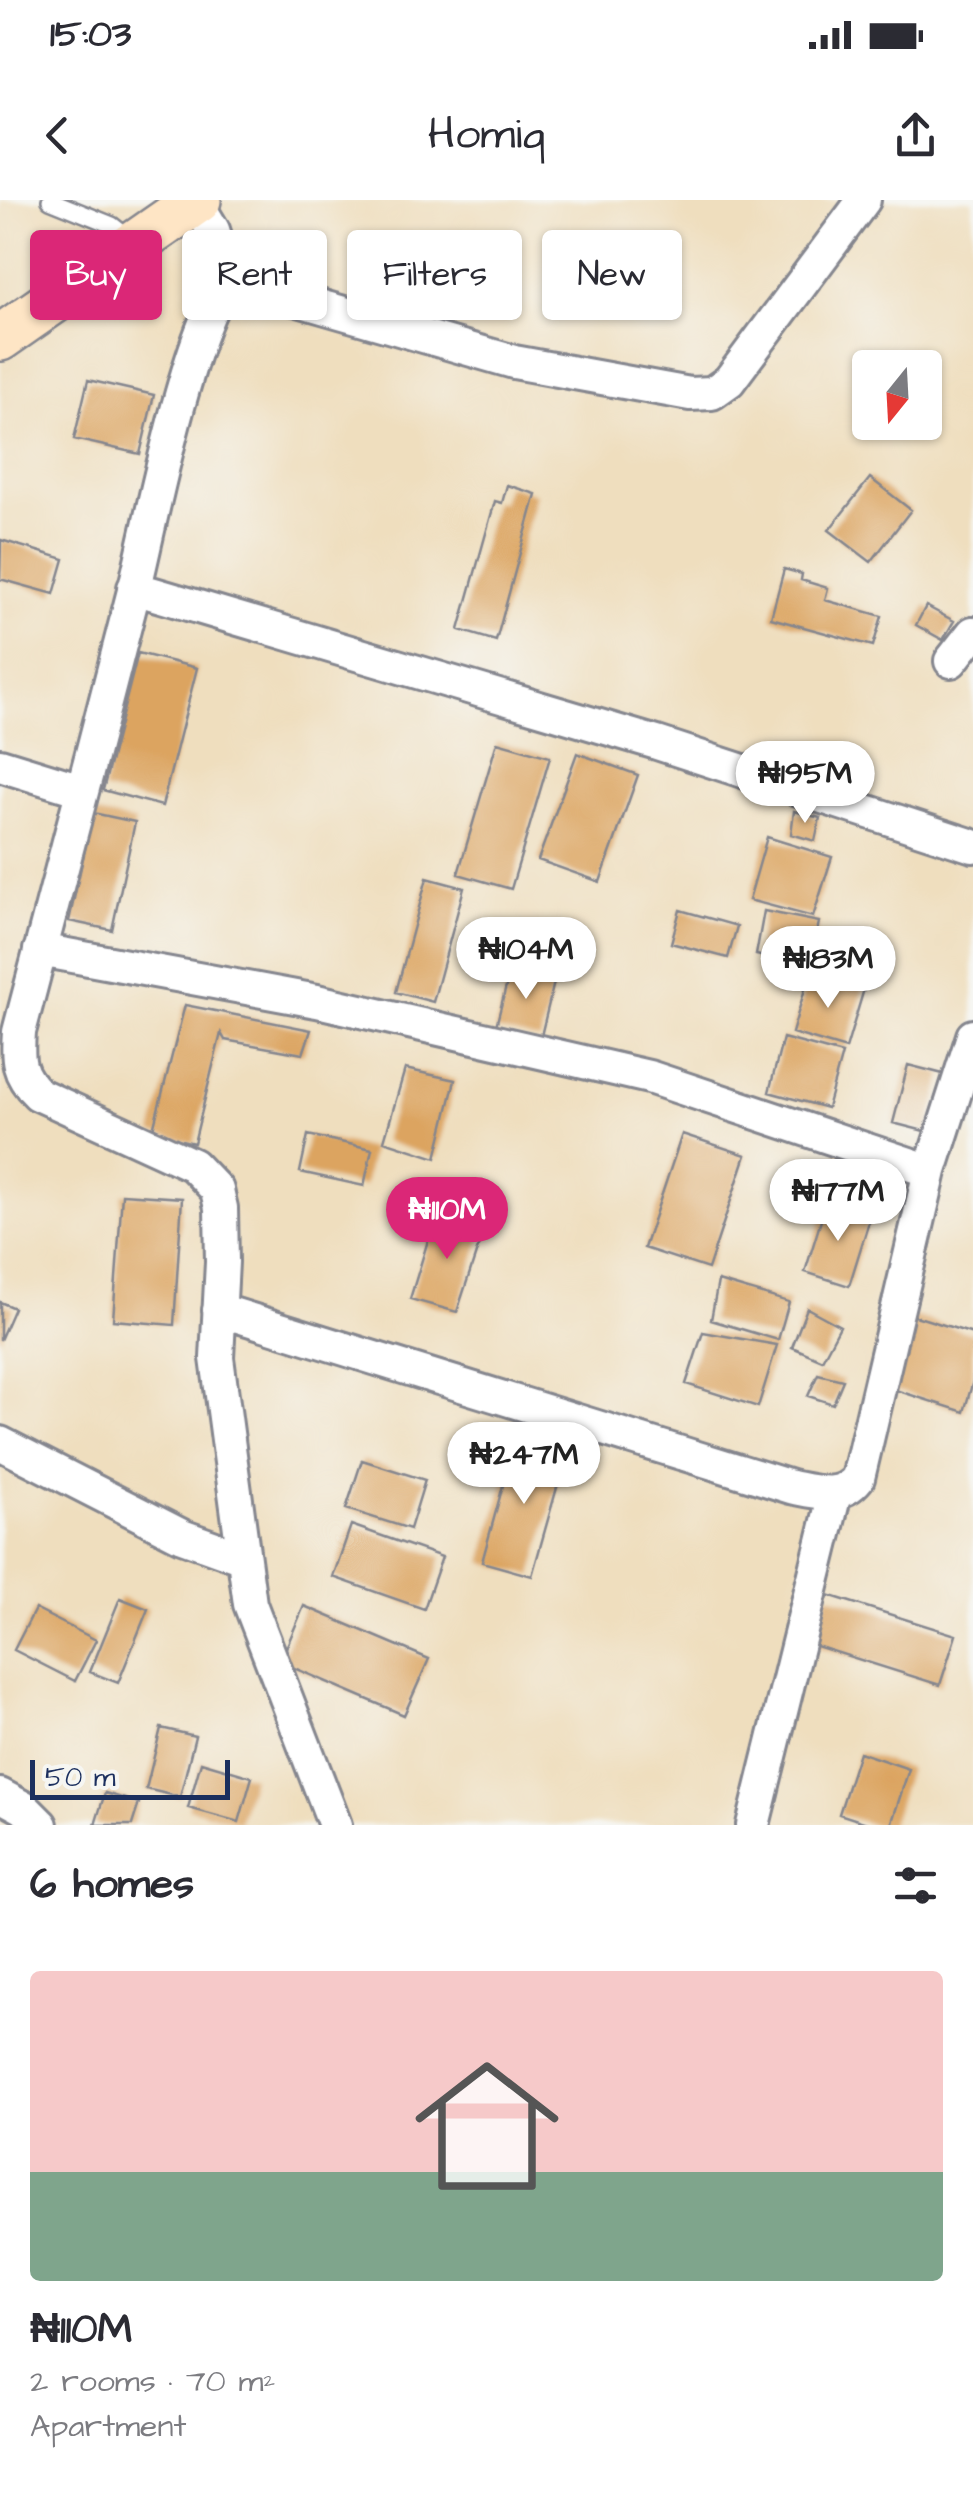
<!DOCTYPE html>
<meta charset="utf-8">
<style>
:root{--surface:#fff;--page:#f2f2f3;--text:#2b2b33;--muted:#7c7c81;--accent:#db2777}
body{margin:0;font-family:"Architects Daughter",sans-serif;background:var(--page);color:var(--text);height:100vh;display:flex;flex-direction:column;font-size:38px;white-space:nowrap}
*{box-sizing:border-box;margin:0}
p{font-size:32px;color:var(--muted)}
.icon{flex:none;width:55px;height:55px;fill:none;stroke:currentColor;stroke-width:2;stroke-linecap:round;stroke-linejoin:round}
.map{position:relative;height:1625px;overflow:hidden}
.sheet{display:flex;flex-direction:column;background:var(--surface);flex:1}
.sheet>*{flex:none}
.top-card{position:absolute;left:30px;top:30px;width:915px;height:90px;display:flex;gap:20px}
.needle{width:65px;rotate:198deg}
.buttons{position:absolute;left:852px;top:150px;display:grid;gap:20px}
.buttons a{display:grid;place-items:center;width:90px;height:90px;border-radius:10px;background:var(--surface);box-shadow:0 2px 8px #0004;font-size:50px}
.scale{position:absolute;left:30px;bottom:25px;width:200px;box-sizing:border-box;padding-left:10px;border:5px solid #1b2f5e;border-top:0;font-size:28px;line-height:35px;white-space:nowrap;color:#1b2f5e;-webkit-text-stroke:8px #f6f6f2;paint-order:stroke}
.price{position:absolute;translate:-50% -85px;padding:0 22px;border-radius:35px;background:#fff;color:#222;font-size:32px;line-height:65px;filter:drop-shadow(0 2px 5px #0008)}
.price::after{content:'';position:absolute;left:50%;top:60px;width:30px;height:22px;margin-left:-15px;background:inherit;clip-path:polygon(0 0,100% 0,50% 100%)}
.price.selected{background:var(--accent);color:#fff}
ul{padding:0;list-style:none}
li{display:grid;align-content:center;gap:20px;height:530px;padding:0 30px}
li span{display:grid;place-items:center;height:310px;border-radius:10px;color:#555}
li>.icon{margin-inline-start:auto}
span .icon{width:180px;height:180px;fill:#fffc;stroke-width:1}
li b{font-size:42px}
h2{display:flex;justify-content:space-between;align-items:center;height:120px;padding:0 30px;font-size:42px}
.chip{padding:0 35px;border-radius:10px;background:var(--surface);box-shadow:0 2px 8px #0004;font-size:35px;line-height:90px}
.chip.selected{background:var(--accent);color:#fff}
.status{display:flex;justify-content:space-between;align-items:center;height:70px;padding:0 50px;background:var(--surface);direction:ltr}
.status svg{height:28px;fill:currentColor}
header{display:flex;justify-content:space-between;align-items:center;height:130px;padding:0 30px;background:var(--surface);font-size:45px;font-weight:600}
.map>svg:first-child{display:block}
.building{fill:#dca460}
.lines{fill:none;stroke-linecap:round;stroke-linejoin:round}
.lane-casing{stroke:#85868e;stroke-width:20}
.street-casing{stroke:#85868e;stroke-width:38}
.secondary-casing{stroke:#85868e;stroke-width:50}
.lane{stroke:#fff;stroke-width:15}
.street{stroke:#fff;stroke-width:32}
.secondary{stroke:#fee5c5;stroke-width:45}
</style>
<div class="status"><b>15:03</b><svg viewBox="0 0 49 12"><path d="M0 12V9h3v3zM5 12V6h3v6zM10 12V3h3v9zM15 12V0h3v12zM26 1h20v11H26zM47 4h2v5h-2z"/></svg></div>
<header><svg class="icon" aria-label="back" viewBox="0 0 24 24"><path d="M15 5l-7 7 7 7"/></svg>Homiq<svg class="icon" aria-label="share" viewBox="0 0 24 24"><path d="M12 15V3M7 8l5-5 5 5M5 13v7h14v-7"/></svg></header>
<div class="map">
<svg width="973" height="1625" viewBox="0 0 973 1625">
<rect width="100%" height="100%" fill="#f6f6f2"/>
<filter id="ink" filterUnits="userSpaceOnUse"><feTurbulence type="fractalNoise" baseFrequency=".01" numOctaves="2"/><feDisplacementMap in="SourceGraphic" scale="20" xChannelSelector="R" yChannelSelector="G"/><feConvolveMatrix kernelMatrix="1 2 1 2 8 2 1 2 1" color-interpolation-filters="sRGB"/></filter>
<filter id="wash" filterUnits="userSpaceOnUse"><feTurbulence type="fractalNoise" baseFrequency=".0048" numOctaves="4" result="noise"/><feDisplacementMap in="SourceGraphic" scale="40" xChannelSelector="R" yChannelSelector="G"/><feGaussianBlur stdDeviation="2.25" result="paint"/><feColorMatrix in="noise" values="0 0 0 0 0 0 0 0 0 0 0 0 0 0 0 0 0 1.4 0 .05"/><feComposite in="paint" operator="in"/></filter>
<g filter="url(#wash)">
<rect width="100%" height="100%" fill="#efdebe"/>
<g id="blocks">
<!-- building -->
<path class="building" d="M88,180L154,195L140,254L74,239Z
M870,278L911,310L871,362L829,330Z
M507,285L536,294L496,441L459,430L495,301L502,303Z
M1,340L64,359L54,394L0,379Z
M784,369L802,374L801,380L828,388L825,400L882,416L873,446L771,418Z
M926,406L954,421L943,440L916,425Z
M138,453L197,468L162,606L103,590Z
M497,542L550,557L511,689L458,674Z
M577,553L638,575L600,682L538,660Z
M794,611L820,618L815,641L791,634Z
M93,613L135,622L112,730L69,721Z
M767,637L832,657L813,717L749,700Z
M427,678L464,688L433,802L396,792Z
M680,710L737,726L728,758L671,743Z
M764,711L819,722L810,766L756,755Z
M512,763L556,774L540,840L495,830Z
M810,772L864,789L846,849L792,833Z
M185,805L311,830L303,854L225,840L221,833L194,943L152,933Z
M783,838L842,854L827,908L769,892Z
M908,865L943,874L928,932L893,923Z
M405,869L455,880L436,958L384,941Z
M682,934L746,955L708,1069L644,1048Z
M308,935L372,949L364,986L300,972Z
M837,951L893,973L884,1000L829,977Z
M122,994L182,998L174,1125L113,1120Z
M827,1001L871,1015L849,1086L805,1072Z
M437,1011L485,1026L457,1112L410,1099Z
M718,1081L789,1102L778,1140L711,1120Z
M0,1102L14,1108L0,1140Z
M807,1108L840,1126L822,1160L792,1147Z
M912,1115L973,1134V1181L964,1212L889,1188Z
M703,1132L777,1145L758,1207L686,1184Z
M818,1174L843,1180L833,1204L808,1196Z
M516,1238L567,1252L532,1376L482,1362Z
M362,1260L425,1280L410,1329L346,1309Z
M351,1325L442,1357L424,1409L333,1377Z
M828,1395L956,1435L940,1485L813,1445Z
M120,1398L148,1409L118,1483L90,1472Z
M304,1406L429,1459L404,1515L280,1462Z
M35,1409L96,1440L75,1481L14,1450Z
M161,1528L195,1536L180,1597L146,1589Z
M859,1552L909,1569L891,1625H873L839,1614Z
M201,1562L252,1577L239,1622L188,1608Z
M105,1593L139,1603L132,1625H95Z"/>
</g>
</g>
<g filter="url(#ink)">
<use href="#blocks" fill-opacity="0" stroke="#85868e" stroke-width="2.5"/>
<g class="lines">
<defs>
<path id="lane" d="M50,0L112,25L130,39"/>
<path id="street" d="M196,2L213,30L229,80C191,118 151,320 136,383C98,533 58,682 19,832C17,859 17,874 38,894L193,965L217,990L221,1008L222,1062L217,1158L250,1404L335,1625
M229,80L514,162L690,194L712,193L729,181L864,0
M134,388L657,543L973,646
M951,461L973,433
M0,565L81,590
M40,750L317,801L649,877L930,971L858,1278C841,1300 816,1292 791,1287L219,1110
M930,971L973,836
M0,1243L182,1336L243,1358
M0,1595L24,1608L41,1625
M753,1625L835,1293"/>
<path id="secondary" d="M0,138L198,0"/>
</defs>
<!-- lane casing -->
<use href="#lane" class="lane-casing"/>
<!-- street casing -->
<use href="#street" class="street-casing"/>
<!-- secondary casing -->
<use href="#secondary" class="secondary-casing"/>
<!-- lane -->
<use href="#lane" class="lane"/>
<!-- street -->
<use href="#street" class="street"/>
<!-- secondary -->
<use href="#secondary" class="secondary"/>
</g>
</g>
</svg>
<div class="buttons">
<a><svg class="needle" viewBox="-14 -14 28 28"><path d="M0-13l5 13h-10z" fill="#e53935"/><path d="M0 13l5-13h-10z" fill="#7c7c81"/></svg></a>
</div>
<div class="scale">50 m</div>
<b class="price" style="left:805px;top:626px">₦195M</b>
<b class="price" style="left:526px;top:802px">₦104M</b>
<b class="price" style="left:828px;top:811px">₦183M</b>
<b class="price" style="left:838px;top:1044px">₦177M</b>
<b class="price selected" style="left:447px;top:1062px">₦110M</b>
<b class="price" style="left:524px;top:1307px">₦247M</b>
<div class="top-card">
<a class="chip selected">Buy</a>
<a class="chip">Rent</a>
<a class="chip">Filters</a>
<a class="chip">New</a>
</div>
</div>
<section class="sheet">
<h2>6 homes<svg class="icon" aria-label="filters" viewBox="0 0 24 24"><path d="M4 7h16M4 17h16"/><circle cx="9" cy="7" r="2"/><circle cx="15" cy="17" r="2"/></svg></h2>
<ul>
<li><span style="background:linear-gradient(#f6c9c9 65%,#7fa58c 0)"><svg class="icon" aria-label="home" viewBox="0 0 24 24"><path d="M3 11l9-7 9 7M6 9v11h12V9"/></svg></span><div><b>₦110M</b><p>2 rooms · 70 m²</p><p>Apartment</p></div></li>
</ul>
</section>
